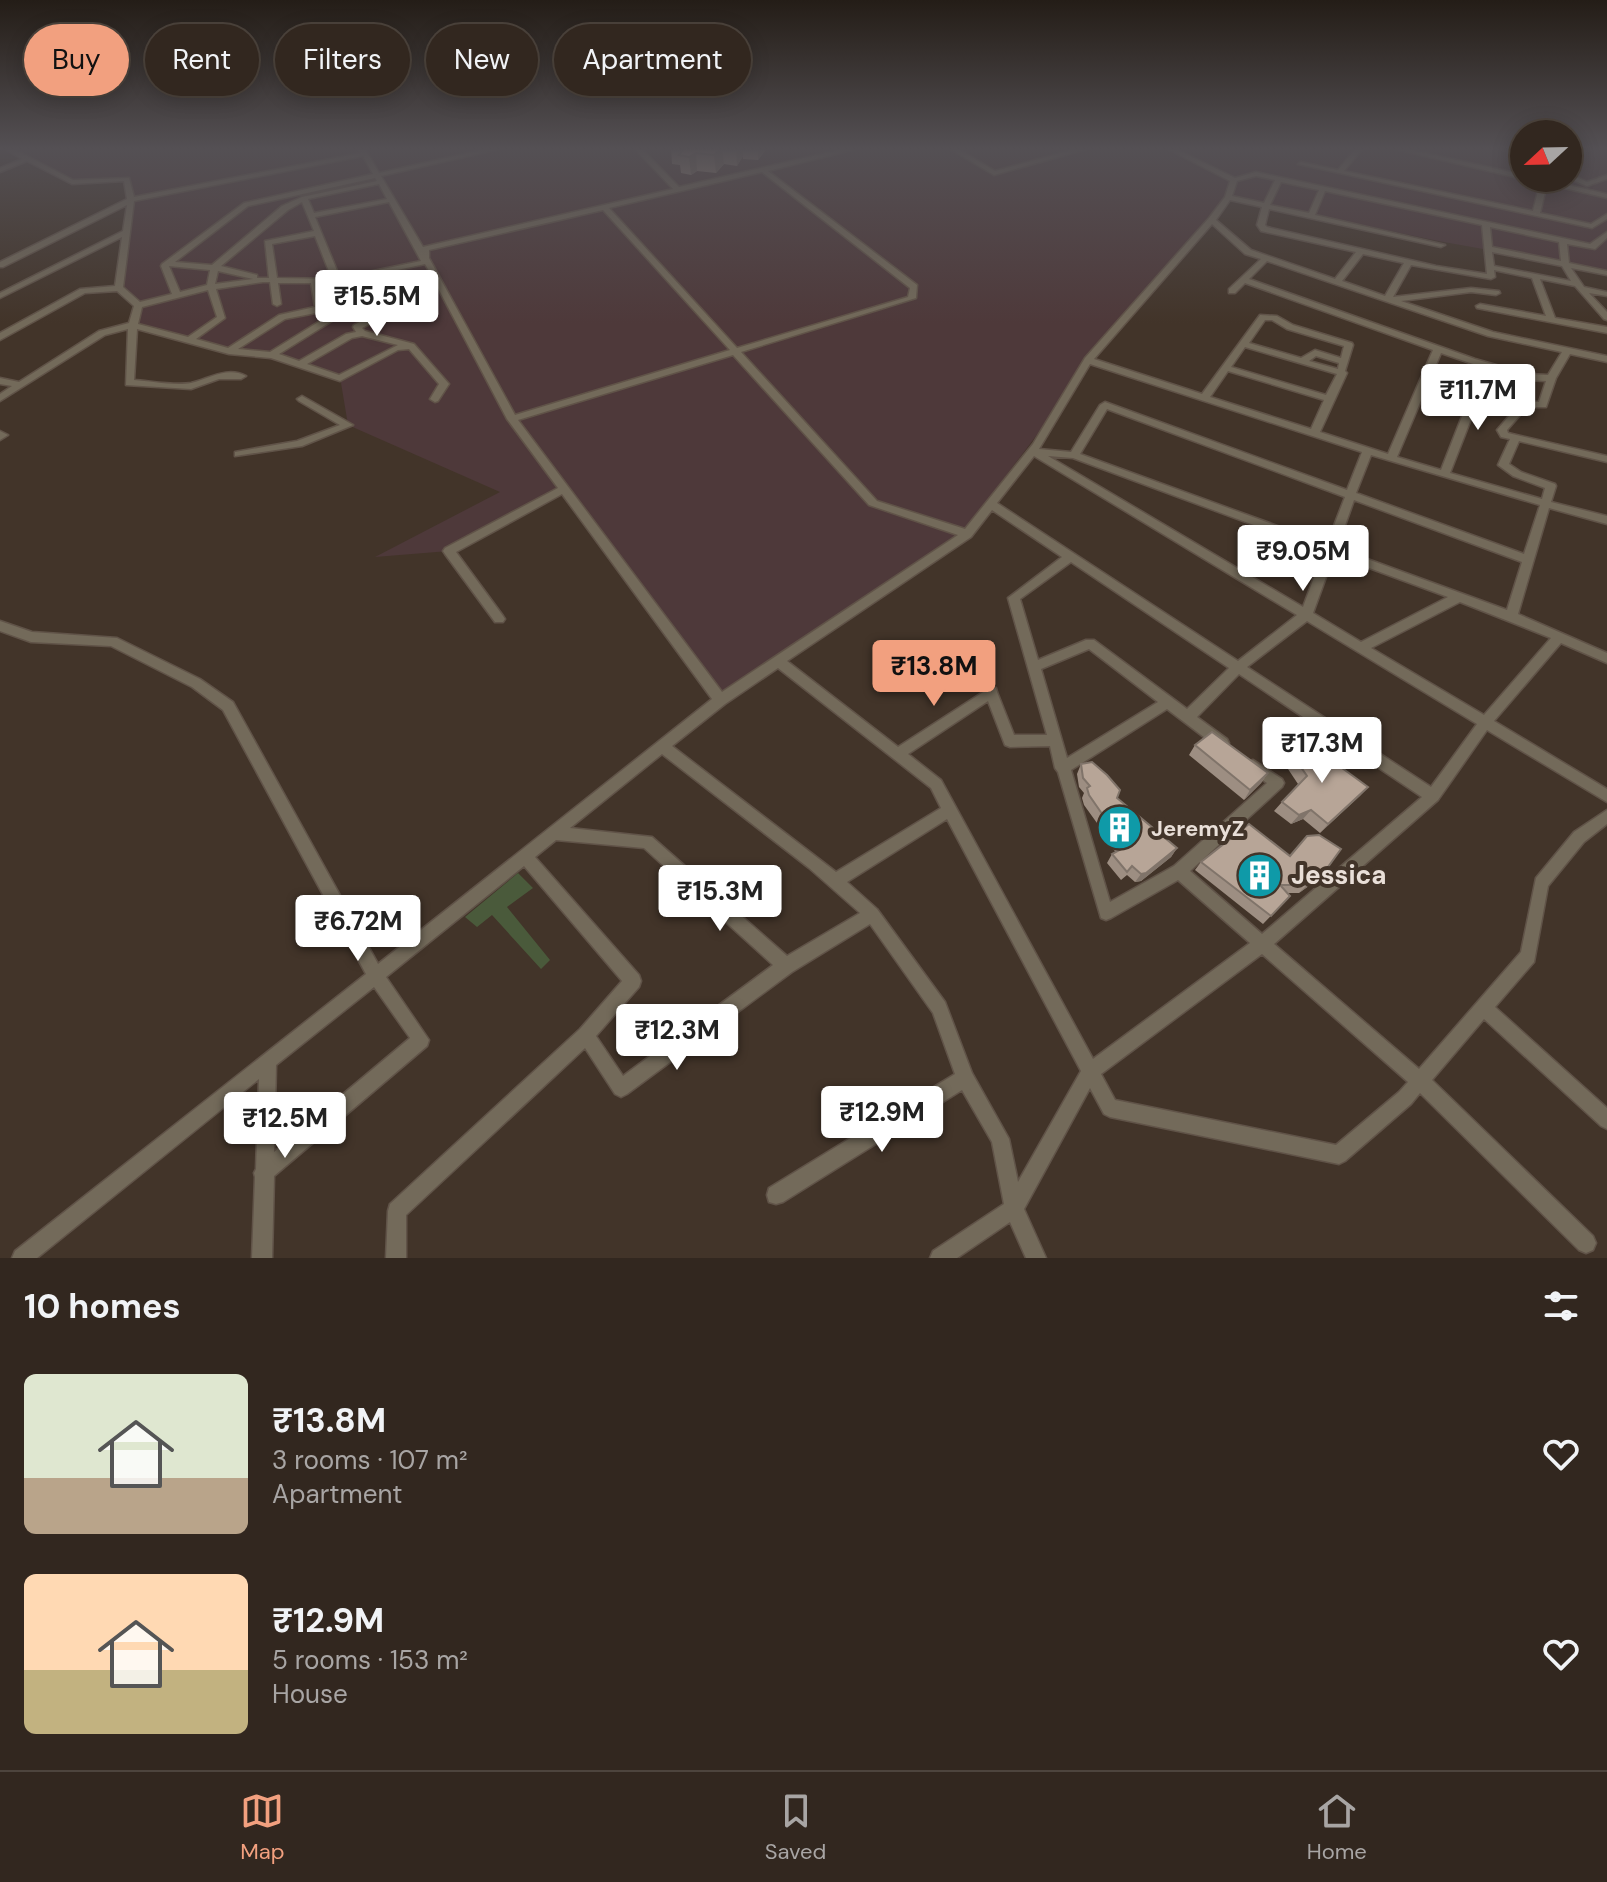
<!DOCTYPE html>
<meta charset="utf-8">
<style>
:root{--surface:#32271f;--page:#3d332c;--text:#f1f3f6;--muted:#a8a5a4;--line:#4d443d;--accent:#f2a07f}
body{margin:0;font-family:"DM Sans",sans-serif;background:var(--page);color:var(--text);height:100vh;display:flex;flex-direction:column;font-size:30px;white-space:nowrap}
*{box-sizing:border-box;margin:0}
p{font-size:26px;color:var(--muted)}
.icon{flex:none;width:44px;height:44px;fill:none;stroke:currentColor;stroke-width:2;stroke-linecap:round;stroke-linejoin:round}
.map{position:relative;height:1258px;overflow:hidden}
.drawer{display:flex;flex-direction:column;background:var(--surface);flex:1}
.drawer>*{flex:none}
.guide{position:absolute;left:24px;top:24px;width:800px;height:72px;display:flex;gap:16px}
.needle{width:52px;rotate:248deg}
.controls{position:absolute;left:1510px;top:120px;display:grid;gap:16px}
.controls a{display:grid;place-items:center;width:72px;height:72px;border-radius:50%;background:var(--surface);box-shadow:0 4px 20px #0003,0 0 0 2px var(--line);font-size:40px}
.price{position:absolute;translate:-50% -68px;padding:0 18px;border-radius:8px;background:#fff;color:#222;font-size:26px;line-height:52px;filter:drop-shadow(0 2px 4px #0008)}
.price::after{content:'';position:absolute;left:50%;top:48px;width:24px;height:18px;margin-left:-12px;background:inherit;clip-path:polygon(0 0,100% 0,50% 100%)}
.price.selected{background:var(--accent);color:#111}
ul{padding:0;list-style:none}
li{display:flex;align-items:center;gap:24px;height:200px;padding:0 24px}
li span{display:grid;place-items:center;flex:none;width:224px;height:160px;border-radius:12px;color:#555}
li>.icon{margin-inline-start:auto}
span .icon{width:96px;height:96px;fill:#fffc;stroke-width:1}
li b{font-size:34px}
h2{display:flex;justify-content:space-between;align-items:center;height:96px;padding:0 24px;font-size:34px}
.tag{padding:0 28px;border-radius:36px;background:var(--surface);box-shadow:0 4px 20px #0003,0 0 0 2px var(--line);font-size:28px;line-height:72px}
.tag.selected{background:var(--accent);color:#111}
.tab-bar{display:flex;justify-content:space-around;align-items:center;height:112px;border-top:2px solid var(--line);background:var(--surface);font-size:22px;color:var(--muted)}
.tab-bar a{display:grid;justify-items:center;gap:4px}
.tab-bar .selected{color:var(--accent)}
.map>svg:first-child{display:block}
.industrial{fill:#4e393a}
.green{fill:#4a5a3b}
.lines{fill:none;stroke-linecap:round;stroke-linejoin:round}
.street-casing{stroke:#605348;stroke-width:3}
.street{fill:#736a5a;fill-rule:evenodd}
.wall{fill:#9d8e82}
.shaded-wall{fill:#80746a}
.building{fill:#b7a597;stroke:#80746a;stroke-width:2}
.labels{text-anchor:middle;stroke-width:8;stroke-linejoin:round;paint-order:stroke}
.poi-label{font-size:22px;font-weight:bold;fill:#e9dfd8;stroke:#423429;text-anchor:start}
.near-poi-label{font-size:26px;font-weight:bold;fill:#e9dfd8;stroke:#423429;text-anchor:start}
</style>
<div class="map">
<svg width="1607" height="1258" viewBox="0 0 1607 1258">
<rect width="100%" height="100%" fill="#423429"/>
<!-- industrial -->
<path class="industrial" d="M5,147H1524V178H1568V147H1607V271L1438,241L1225,196L1117,329L955,543L720,700L564,489L449,551L375,557L500,492L348,425L340,377L133,325L138,305L119,288L131,200L127,179L72,182Z"/>
<!-- green -->
<path class="green" d="M518,873L533,888L507,907L550,960L541,969L492,915L477,927L465,917Z"/>
<g class="lines">
<defs>
<path id="street" d="M2,147H10L73,180L129,178L134,197L361,153L358,147H364L379,173L495,147H508L381,176L423,247L673,189L633,147H640L679,187L852,147H864L768,171L917,285L916,298L741,352L877,501L965,529L1033,444L1085,358L1209,218L1225,197L1230,181L1164,147H1172L1235,178L1256,172L1590,244L1607,232V238L1595,249L1567,244L1569,263L1607,271V275L1571,268L1584,287L1607,292V296L1589,293L1607,312V320L1604,319L1575,286L1540,279L1555,318L1607,327V333L1477,308L1476,306L1480,304L1546,316L1532,278L1494,270L1495,277L1491,279L1411,265L1393,297L1471,288L1499,291L1500,293L1496,295L1471,292L1401,301L1493,332L1607,356V362L1570,354L1556,378L1546,407H1527L1507,430L1508,433L1607,456V462L1519,441L1509,464L1521,472L1555,484L1556,486L1551,502L1607,516V524L1549,508L1518,614L1607,653V663L1561,643L1494,721L1607,789V802L1487,730L1438,800L1274,944L1419,1069L1521,952L1536,878L1574,832L1607,810V824L1584,842L1548,886L1534,962L1495,1007L1607,1108V1129L1601,1126L1484,1019L1432,1080L1593,1236L1596,1243L1593,1250L1586,1253L1579,1250L1420,1093L1411,1104L1345,1161L1339,1164L1110,1117L1104,1114L1090,1088L1024,1209L1046,1258H1026L1010,1222L957,1258H930L933,1251L1004,1204L992,1142L962,1090L783,1202L776,1204L769,1202L767,1195L769,1188L955,1074L933,1013L870,924L792,972L627,1094L621,1097L615,1094L585,1048L406,1215V1258H386L388,1211L390,1204L580,1029L622,981L524,866L386,977L429,1040L427,1046L274,1176L272,1258H252L255,1177L254,1173L256,1169L259,1079L37,1258H12L15,1251L366,974L223,710L192,687L111,646L31,642L0,631V621L32,632L117,638L200,679L233,702L378,964L712,699L562,494L456,552L503,616L505,619L503,622H495L445,554L443,551L445,548L558,488L507,419L438,288L362,328L365,331L414,344L449,384L438,401L435,402L430,399L439,384L409,349L398,350L340,381L271,358L229,354L137,329L134,380C150,381 175,386 191,383C209,379 227,366 246,376L241,379H219L191,389L126,385L128,329L105,335L0,401V394L12,386L0,384V378L19,382L99,331L129,323L134,306L117,291L85,293L0,340V333L80,289L115,286L122,237L0,298V293L123,231L127,205L3,267H0V262L127,199L124,181L72,184L27,161L0,172V168L22,159ZM363,156L373,174L244,203L162,264L161,266L172,294L140,302L123,287L134,201ZM762,172L910,288L908,297L737,348L609,208ZM1256,176L1275,180L1264,203L1232,196L1237,181ZM375,178L377,181L302,197L282,206L212,265L175,262L248,206ZM1281,182L1319,190L1309,213L1270,205ZM379,184L387,199L314,213L308,199ZM1325,191L1482,225L1487,274L1436,266L1267,227L1265,225L1269,209L1441,247L1445,245L1315,215ZM1230,200L1262,207L1257,225L1261,231L1356,252L1335,279L1251,250L1216,220ZM302,202L314,231L265,241L269,278H257V275L221,266L288,210ZM389,202L421,261L340,278L315,217ZM603,210L730,350L515,415L429,258V250ZM1212,224L1245,254L1261,259L1229,289V293H1235L1245,283L1433,350L1388,454L1320,432L1347,373L1345,371L1353,345L1352,343L1293,325L1277,316L1260,315L1202,394L1094,359ZM1490,227L1559,242L1561,261L1492,247ZM315,236L332,279L277,278L272,244ZM1492,252L1562,266L1571,281L1494,266ZM1363,254L1404,263L1385,296L1342,281ZM1267,261L1488,336L1562,352L1548,375L1528,374L1475,359L1249,279ZM425,264L436,283L354,325L353,327L356,332L346,334L299,361L279,354L356,306L368,302L364,300L323,306L319,283H337ZM169,266L210,270L207,285L180,292ZM218,271L253,279L215,284ZM263,282H270L273,304L277,306L281,304L278,283H311L315,307L279,315L228,348L196,339L225,318L216,289ZM208,290L217,317L188,337L138,324L142,307ZM341,308L270,352L238,349L285,319ZM1265,320H1272L1287,329L1344,346L1341,358L1315,350L1301,358L1249,343ZM362,336L398,345L339,375L307,364L352,338ZM1245,347L1337,374L1326,395L1231,367ZM1441,353L1479,366L1477,378L1441,470L1397,457ZM733,355L869,505L958,535L722,692L518,420ZM1316,356L1339,363L1338,369L1309,361ZM1090,364L1362,452L1347,490L1105,402L1100,405L1071,452L1039,449ZM1488,368L1527,380L1546,381L1539,402H1521L1497,430L1501,437L1510,439L1498,465L1513,476L1545,488L1542,499L1450,473L1487,378ZM1228,371L1324,400L1311,429L1210,397ZM1107,409L1345,497L1327,544L1080,454ZM1371,455L1540,505L1524,554L1356,493ZM1034,456L1297,615L1238,661L997,503ZM1048,456L1073,458L1324,551L1303,607ZM1354,500L1522,562L1507,610L1337,548ZM992,510L1062,557L1008,598L1047,735H1014L997,692L996,688L991,687L898,747L787,661L971,537ZM1334,555L1448,597L1361,642L1313,613ZM1071,562L1229,668L1187,709L1094,640H1086L1038,660L1020,599ZM1460,602L1551,638L1484,715L1371,648ZM1307,621L1477,724L1431,787L1247,667ZM1089,649L1158,702L1067,758L1041,669ZM778,668L931,788L941,808L836,872L672,746L725,704ZM1239,674L1422,797L1262,934L1190,871L1282,787L1284,783L1282,779L1253,760L1248,762L1246,766L1248,770L1267,783L1174,866L1110,902L1071,770L1167,709L1217,747L1222,749L1227,747L1229,743L1227,739L1197,717ZM988,701L1005,745L1010,747L1050,746L1055,768L1058,772L1101,918L1106,920L1111,918L1178,880L1250,943L1093,1059L941,780L908,754ZM662,754L809,868L860,913L787,956L652,837L570,828ZM947,819L1081,1071L1018,1182L1009,1139L972,1073L945,1002L877,909L847,882ZM556,840L644,848L773,965L623,1076L596,1036L639,987L641,981L639,975L535,857ZM1262,954L1408,1082L1399,1092L1336,1145L1115,1100L1101,1074ZM374,987L410,1038L274,1152L276,1065Z
M947,147H955L995,171L1083,147H1094L994,175Z
M1252,147H1270L1267,149Z
M1357,147H1364L1344,171L1533,211L1540,183L1386,147H1398L1524,175V178H1537L1607,194V198L1547,184L1540,213L1591,224L1607,214V219L1592,228L1298,164L1301,162L1338,170Z
M1524,149L1522,153L1524,159L1514,153Z
M1568,173L1587,182L1607,175V179L1587,186L1568,178Z
M302,396L353,425L302,446L235,456V452L297,441L340,425L299,401L297,399Z
M0,431L8,435L0,440Z"/>
</defs>
<!-- street casing -->
<use href="#street" class="street-casing"/>
<!-- street -->
<use href="#street" class="street"/>
</g>
<!-- wall -->
<path class="wall" d="M671,147H768L758,160L743,159V152V156L737,166L724,164L716,173L697,171L691,175L681,173L680,165L672,164Z
M1195,745L1268,773L1261,783L1244,800L1189,755Z
M1289,750L1368,787L1320,833L1303,819L1291,824L1274,811L1298,784L1282,760Z
M1081,764L1117,798L1177,848L1171,857L1141,881L1135,882L1127,875L1121,880L1107,863L1112,854L1116,852L1102,839V830L1084,805L1082,798L1084,793L1079,787L1077,774Z
M1201,862L1317,880L1299,893H1288L1290,896L1263,924L1195,870Z"/>
<!-- shaded-wall -->
<path class="shaded-wall" d="M722,147L724,164L716,173L714,155Z
M736,147H743V156L737,166Z
M758,147H768L758,160Z
M696,153L697,171L691,175L689,157Z
M1268,773L1261,783L1244,800L1250,790Z
M1368,787L1360,796L1320,833L1328,824Z
M1311,810L1303,819L1291,824L1299,815Z
M1177,848L1171,857L1141,881L1135,882L1141,874Z
M1325,871L1317,880L1299,893L1307,885Z"/>
<!-- building -->
<path class="building" d="M676,147H722L714,155L696,153L689,157L679,155L684,148Z
M1212,732L1268,773L1250,790L1195,745Z
M1301,738L1368,787L1328,824L1311,810L1299,815L1282,802L1307,776L1289,750Z
M1092,762L1107,775L1120,790L1117,798L1177,848L1146,873L1141,874L1132,866L1127,872L1112,854L1125,847L1107,830V821L1089,795L1087,788L1090,786L1083,778L1081,764Z
M1249,824L1290,856L1307,836L1319,835L1341,849L1325,871L1307,885H1280L1290,896L1271,916L1201,862Z"/>
<!-- sky -->
<linearGradient id="sky" x2="0" y2="1"><stop stop-color="#241d17"/><stop offset="0.46" stop-color="#545054"/><stop offset="1" stop-color="#545054" stop-opacity="0"/></linearGradient>
<rect width="1607" height="323" fill="url(#sky)"/>
<!-- icons -->
<defs>
<symbol id="building-disc" viewBox="-11 -11 22 22"><circle r="9.5" fill="#0f9aa8" stroke="#423429"/><path d="M-4-6H4V6H1V3H-1V6H-4ZM-2.5-4.3h1.7v1.8h-1.7ZM.8-4.3h1.7v1.8H.8ZM-2.5-1h1.7V.8h-1.7ZM.8-1h1.7V.8H.8Z" fill="#fff"/></symbol>
</defs>
<g fill-rule="evenodd">
<use href="#building-disc" x="1094" y="802" width="51" height="51"/>
<use href="#building-disc" x="1234" y="850" width="51" height="51"/>
</g>
<g class="labels">
<!-- poi labels -->
<g class="poi-label">
<text x="1151" y="836">JeremyZ</text>
</g>
<!-- near-poi labels -->
<g class="near-poi-label">
<text x="1291" y="884">Jessica</text>
</g>
</g>
</svg>
<div class="controls">
<a><svg class="needle" viewBox="-14 -14 28 28"><path d="M0-13l5 13h-10z" fill="#e53935"/><path d="M0 13l5-13h-10z" fill="#a8a5a4"/></svg></a>
</div>
<b class="price" style="left:377px;top:338px">₹15.5M</b>
<b class="price" style="left:1478px;top:432px">₹11.7M</b>
<b class="price" style="left:1303px;top:593px">₹9.05M</b>
<b class="price selected" style="left:934px;top:708px">₹13.8M</b>
<b class="price" style="left:1322px;top:785px">₹17.3M</b>
<b class="price" style="left:720px;top:933px">₹15.3M</b>
<b class="price" style="left:358px;top:963px">₹6.72M</b>
<b class="price" style="left:677px;top:1072px">₹12.3M</b>
<b class="price" style="left:882px;top:1154px">₹12.9M</b>
<b class="price" style="left:285px;top:1160px">₹12.5M</b>
<div class="guide">
<a class="tag selected">Buy</a>
<a class="tag">Rent</a>
<a class="tag">Filters</a>
<a class="tag">New</a>
<a class="tag">Apartment</a>
</div>
</div>
<section class="drawer">
<h2>10 homes<svg class="icon" aria-label="filters" viewBox="0 0 24 24"><path d="M4 7h16M4 17h16"/><circle cx="9" cy="7" r="2"/><circle cx="15" cy="17" r="2"/></svg></h2>
<ul>
<li><span style="background:linear-gradient(#dfe7d0 65%,#b9a48a 0)"><svg class="icon" aria-label="home" viewBox="0 0 24 24"><path d="M3 11l9-7 9 7M6 9v11h12V9"/></svg></span><div><b>₹13.8M</b><p>3 rooms · 107 m²</p><p>Apartment</p></div><svg class="icon" aria-label="heart" viewBox="0 0 24 24"><path d="M12 20l-8-8c-3-5 5-10 8-4 3-6 11-1 8 4z"/></svg></li>
<li><span style="background:linear-gradient(#ffd9b3 60%,#c2b280 0)"><svg class="icon" aria-label="home" viewBox="0 0 24 24"><path d="M3 11l9-7 9 7M6 9v11h12V9"/></svg></span><div><b>₹12.9M</b><p>5 rooms · 153 m²</p><p>House</p></div><svg class="icon" aria-label="heart" viewBox="0 0 24 24"><path d="M12 20l-8-8c-3-5 5-10 8-4 3-6 11-1 8 4z"/></svg></li>
</ul>
</section>
<nav class="tab-bar">
<a class="selected"><svg class="icon" aria-label="map" viewBox="0 0 24 24"><path d="M3 6l6-2 6 2 6-2v14l-6 2-6-2-6 2zM9 4v14M15 6v14"/></svg>Map</a>
<a><svg class="icon" aria-label="saved" viewBox="0 0 24 24"><path d="M7 4h10v16l-5-4-5 4z"/></svg>Saved</a>
<a><svg class="icon" aria-label="home" viewBox="0 0 24 24"><path d="M3 11l9-7 9 7M6 9v11h12V9"/></svg>Home</a>
</nav>
